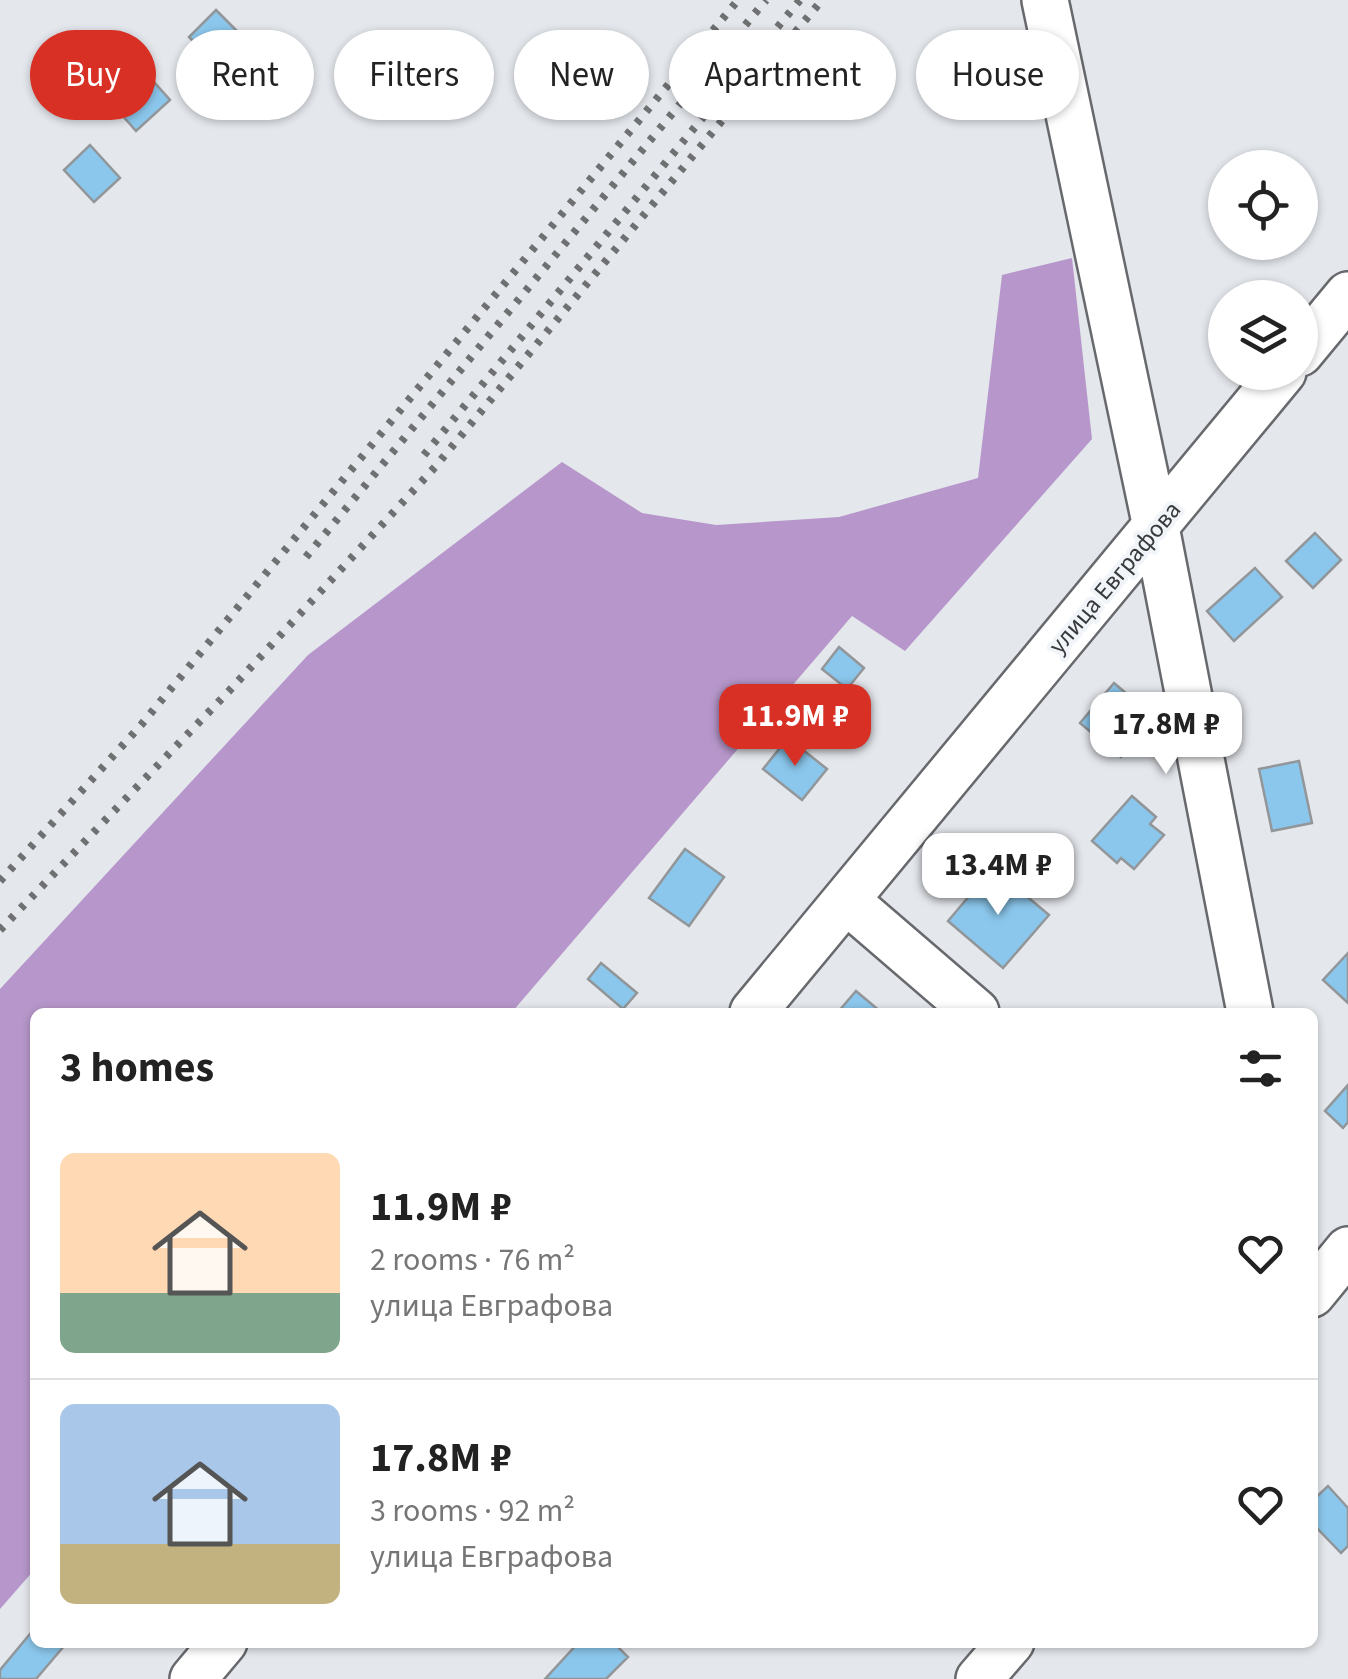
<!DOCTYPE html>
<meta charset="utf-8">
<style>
:root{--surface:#fff;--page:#f6f6f6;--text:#222;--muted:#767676;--line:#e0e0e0;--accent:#d93025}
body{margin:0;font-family:"Source Sans 3",sans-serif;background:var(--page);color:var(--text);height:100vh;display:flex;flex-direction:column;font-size:38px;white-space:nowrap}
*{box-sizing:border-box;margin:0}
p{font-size:32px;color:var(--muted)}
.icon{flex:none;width:55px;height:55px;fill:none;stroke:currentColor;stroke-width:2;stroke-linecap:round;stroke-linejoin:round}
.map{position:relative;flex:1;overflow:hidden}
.drawer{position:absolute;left:30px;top:1008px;width:1288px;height:640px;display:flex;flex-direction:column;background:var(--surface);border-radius:15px;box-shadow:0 2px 8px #0004}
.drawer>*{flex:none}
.guide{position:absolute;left:30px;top:30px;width:1290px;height:90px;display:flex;gap:20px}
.controls{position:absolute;left:1208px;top:150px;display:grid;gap:20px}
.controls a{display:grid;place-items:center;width:110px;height:110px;border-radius:50%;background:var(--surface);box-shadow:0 2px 8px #0004;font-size:50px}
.price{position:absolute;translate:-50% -85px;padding:0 22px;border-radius:20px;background:#fff;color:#222;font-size:32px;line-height:65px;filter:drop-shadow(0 2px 5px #0008)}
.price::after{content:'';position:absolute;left:50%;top:60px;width:30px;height:22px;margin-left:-15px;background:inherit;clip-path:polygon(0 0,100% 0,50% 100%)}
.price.current{background:var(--accent);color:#fff}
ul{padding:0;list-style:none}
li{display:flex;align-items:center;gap:30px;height:250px;padding:0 30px}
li+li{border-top:2px solid var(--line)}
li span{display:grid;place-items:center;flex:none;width:280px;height:200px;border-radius:15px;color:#555}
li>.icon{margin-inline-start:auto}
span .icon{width:120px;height:120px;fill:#fffc;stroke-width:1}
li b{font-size:42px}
h2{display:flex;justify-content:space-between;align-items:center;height:120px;padding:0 30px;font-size:42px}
.pill{padding:0 35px;border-radius:45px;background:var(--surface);box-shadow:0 2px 8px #0004;font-size:35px;line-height:90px}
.pill.current{background:var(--accent);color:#fff}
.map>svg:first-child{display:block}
.forest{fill:#b797cb}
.building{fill:#8bc7ec;stroke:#929699;stroke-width:2.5}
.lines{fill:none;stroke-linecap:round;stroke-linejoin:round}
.minor-casing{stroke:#67696d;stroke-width:50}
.minor{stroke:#fff;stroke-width:45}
.rail{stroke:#6e7072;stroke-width:8;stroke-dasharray:5 10;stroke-linecap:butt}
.labels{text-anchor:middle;stroke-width:8;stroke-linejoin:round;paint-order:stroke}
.street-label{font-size:25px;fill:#393a3b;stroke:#f1f4f9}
</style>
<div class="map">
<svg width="1348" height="1679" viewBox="0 0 1348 1679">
<rect width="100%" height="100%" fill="#e4e7ec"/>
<!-- forest -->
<path class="forest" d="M1072,258L1092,439L905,651L852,616L512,1012H35V1569L0,1609V989L308,655L562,462L642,513L716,525L839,517L978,478L1002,275Z"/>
<!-- building -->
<path class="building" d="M216,10L245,39L218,66L189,37Z
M138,64L170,100L136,131L114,106L130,91L120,80Z
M90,145L120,178L94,202L64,170Z
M1315,533L1341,560L1313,588L1286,561Z
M1255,568L1282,597L1234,641L1207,611Z
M839,647L864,668L847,689L822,669Z
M1114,683L1154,717L1121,757L1080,723Z
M788,738L827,769L802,800L763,769Z
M1299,761L1312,823L1272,831L1259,769Z
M1132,796L1156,817L1150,824L1164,835L1134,869L1121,858L1117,863L1092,841Z
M685,849L724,877L689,926L649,898Z
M993,868L1049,915L1003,968L948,921Z
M1348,953V1003L1323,980Z
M601,963L637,993L623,1009L588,979Z
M856,991L881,1012H838Z
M1348,1085V1122L1343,1128L1325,1111Z
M1328,1486L1348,1508V1546L1341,1553L1312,1523V1501Z
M35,1628V1642H60L64,1646L36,1679H0V1670Z
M579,1642H613L628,1657L606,1679H545Z"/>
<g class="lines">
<defs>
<path id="minor" d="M1045,0L1156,527L1250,1012
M1300,353L1348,295
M847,901L976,1012
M753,1012L1283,372
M1312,1294L1348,1250
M193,1679L224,1642
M979,1679L1011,1642"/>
</defs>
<!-- minor casing -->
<use href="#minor" class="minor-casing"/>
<!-- minor -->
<use href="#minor" class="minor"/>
<!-- rail -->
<path class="rail" d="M424,455L800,0
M306,557L766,0
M0,881L141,725L738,0
M0,930L229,691L435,467L822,0"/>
</g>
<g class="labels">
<!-- street labels -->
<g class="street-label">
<text transform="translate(1114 577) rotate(-50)" y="9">улица Евграфова</text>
</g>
</g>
</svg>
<div class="controls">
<a><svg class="icon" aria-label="locate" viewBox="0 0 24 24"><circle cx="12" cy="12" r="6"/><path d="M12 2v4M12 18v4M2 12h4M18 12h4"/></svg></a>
<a><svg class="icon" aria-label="layers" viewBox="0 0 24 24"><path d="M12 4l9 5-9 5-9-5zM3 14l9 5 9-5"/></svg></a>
</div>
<b class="price current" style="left:795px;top:769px">11.9M ₽</b>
<b class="price" style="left:1166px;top:777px">17.8M ₽</b>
<b class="price" style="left:998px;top:918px">13.4M ₽</b>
<div class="guide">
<a class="pill current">Buy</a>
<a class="pill">Rent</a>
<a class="pill">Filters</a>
<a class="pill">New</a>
<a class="pill">Apartment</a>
<a class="pill">House</a>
</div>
<section class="drawer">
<h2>3 homes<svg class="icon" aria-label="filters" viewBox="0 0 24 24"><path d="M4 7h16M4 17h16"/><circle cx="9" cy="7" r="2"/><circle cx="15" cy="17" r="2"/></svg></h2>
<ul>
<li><span style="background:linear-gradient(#ffd9b3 70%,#7fa58c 0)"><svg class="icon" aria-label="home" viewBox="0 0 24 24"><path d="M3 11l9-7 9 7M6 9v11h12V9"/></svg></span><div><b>11.9M ₽</b><p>2 rooms · 76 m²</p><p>улица Евграфова</p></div><svg class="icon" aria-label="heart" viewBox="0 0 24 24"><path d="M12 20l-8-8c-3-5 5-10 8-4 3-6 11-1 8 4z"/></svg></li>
<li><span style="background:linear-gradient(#a9c7e8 70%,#c2b280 0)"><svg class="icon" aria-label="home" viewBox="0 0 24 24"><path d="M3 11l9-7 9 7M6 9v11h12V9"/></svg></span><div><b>17.8M ₽</b><p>3 rooms · 92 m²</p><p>улица Евграфова</p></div><svg class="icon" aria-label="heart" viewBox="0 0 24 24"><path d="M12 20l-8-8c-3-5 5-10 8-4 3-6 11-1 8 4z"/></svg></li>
</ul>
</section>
</div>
